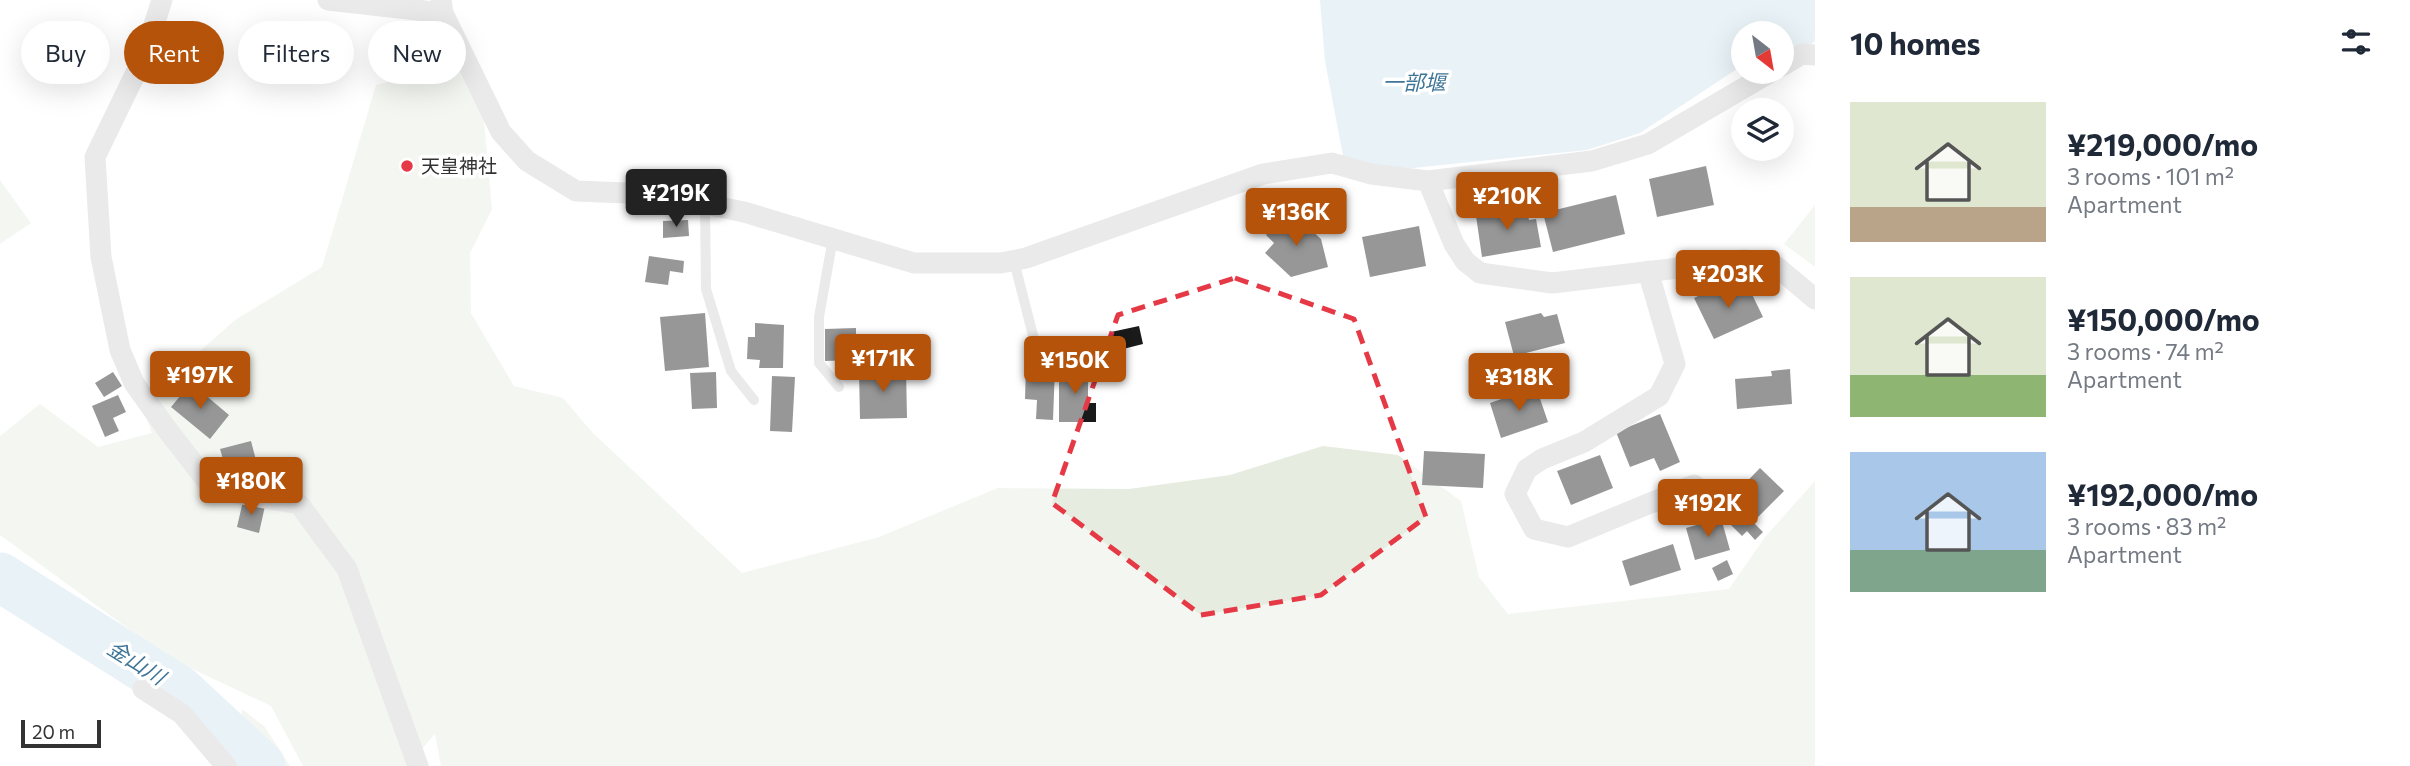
<!DOCTYPE html>
<meta charset="utf-8">
<style>
:root{--surface:#fff;--page:#f6f6f7;--text:#1f2937;--muted:#747a83;--accent:#b45309}
body{margin:0;font-family:Commissioner,"Noto Sans JP",sans-serif;background:var(--page);color:var(--text);height:100vh;display:flex;flex-direction:column;font-size:26px;white-space:nowrap}
*{box-sizing:border-box;margin:0}
p{font-size:23px;color:var(--muted)}
.icon{flex:none;width:38px;height:38px;fill:none;stroke:currentColor;stroke-width:2;stroke-linecap:round;stroke-linejoin:round}
.map{position:relative;flex:1;overflow:hidden}
.panel{display:flex;flex-direction:column;background:var(--surface);width:595px}
.panel>*{flex:none}
.top-card{position:absolute;left:21px;top:21px;width:665px;height:63px;display:flex;gap:14px}
.needle{width:46px;rotate:149deg}
.tools{position:absolute;left:1731px;top:21px;display:grid;gap:14px}
.tools a{display:grid;place-items:center;width:63px;height:63px;border-radius:50%;background:var(--surface);box-shadow:0 7px 28px #0002;font-size:35px}
.scale{position:absolute;left:21px;bottom:18px;width:80px;box-sizing:border-box;padding-left:7px;border:4px solid #333;border-top:0;font-size:19px;line-height:24px;white-space:nowrap;color:#333;-webkit-text-stroke:5px #fff;paint-order:stroke}
.price{position:absolute;translate:-50% -60px;padding:0 16px;border-radius:7px;background:var(--accent);color:#fff;font-size:23px;line-height:46px;filter:drop-shadow(0 2px 4px #0008)}
.price::after{content:'';position:absolute;left:50%;top:42px;width:21px;height:16px;margin-left:-10px;background:inherit;clip-path:polygon(0 0,100% 0,50% 100%)}
.price.active{background:#222;color:#fff}
ul{padding:0;list-style:none}
li{display:flex;align-items:center;gap:21px;height:175px;padding:0 35px}
li span{display:grid;place-items:center;flex:none;width:196px;height:140px;border-radius:0px;color:#555}
li>.icon{margin-inline-start:auto}
span .icon{width:84px;height:84px;fill:#fffc;stroke-width:1}
li b{font-size:30px}
h2{display:flex;justify-content:space-between;align-items:center;height:84px;padding:0 35px;font-size:30px}
.pill{padding:0 24px;border-radius:32px;background:var(--surface);box-shadow:0 7px 28px #0002;font-size:24px;line-height:63px}
.pill.active{background:var(--accent);color:#fff}
main{display:flex;flex:1;min-height:0}
.map>svg:first-child{display:block}
.green{fill:#e6ecdf}
.water{fill:#cfe2ee}
.lines{fill:none;stroke-linecap:round;stroke-linejoin:round}
.river{stroke:#cfe2ee;stroke-width:49}
.building{fill:#1a1a1a}
.lane{stroke:#d0d0d0;stroke-width:10}
.street{stroke:#d0d0d0;stroke-width:21}
.marked{fill:none;stroke:#e63946;stroke-width:5;stroke-dasharray:14 9;stroke-linejoin:round}
.poi-dot{fill:#e63946;stroke:#fff;stroke-width:2.5}
.labels{text-anchor:middle;stroke-width:7;stroke-linejoin:round;paint-order:stroke}
.poi-label{font-size:19px;fill:#333;stroke:#fff;text-anchor:start}
.water-label{font-size:21px;font-style:italic;fill:#3f7597;stroke:#fff}
</style>
<main>
<div class="map">
<svg width="1815" height="766" viewBox="0 0 1815 766">
<rect width="100%" height="100%" fill="#fff"/>
<!-- green -->
<path class="green" d="M460,64L484,120L492,209L470,253L471,313L514,386L563,398L593,433L742,573L879,537L998,488L1129,489L1230,475L1323,446L1398,455L1461,501L1479,577L1508,614L1729,589L1765,537L1815,481V766H441L435,734L407,766H303L271,706L167,657L0,535V436L40,404L98,447L152,433L141,403L235,320L322,267L376,85Z
M0,180L31,223L0,244Z
M1815,205V267L1784,244Z
M242,709L265,727L290,766H249L240,731Z"/>
<!-- water -->
<path class="water" d="M1320,0H1815V41L1811,45L1782,47V33H1743V65L1640,133L1587,150L1413,168L1371,167L1343,156L1325,61Z"/>
<g class="lines">
<!-- river -->
<path class="river" d="M0,577L179,690L261,766"/>
</g>
<!-- building -->
<path class="building" d="M1706,166L1714,205L1657,217L1649,179Z
M1616,195L1625,234L1553,252L1543,213Z
M1527,208L1529,220L1536,219L1541,247L1482,257L1476,216Z
M1282,217L1293,226L1299,219L1321,239L1328,267L1291,277L1265,253L1274,243L1266,235Z
M688,220L689,236L663,238V221Z
M1419,226L1426,266L1370,277L1362,237Z
M649,256L684,261L683,273L670,271L668,285L645,282Z
M1738,285L1740,290L1748,286L1763,317L1714,339L1694,298L1715,288L1718,294Z
M705,313L709,367L665,371L660,317Z
M1541,313L1544,317L1557,314L1565,343L1514,356L1505,322Z
M755,323L784,325L783,368H759L760,360L747,359L748,337H755Z
M1139,326L1143,344L1115,351L1111,332Z
M856,328V335H861V351H855V360L825,361V329Z
M1026,366L1055,367L1053,420L1036,419L1037,400L1025,399Z
M1059,366H1088V403H1096V422H1059Z
M906,368L907,418L860,419L859,369Z
M1790,369L1792,404L1737,409L1735,379L1772,376L1771,371Z
M113,372L122,386L104,397L95,383Z
M716,372L717,408L692,409L690,373Z
M772,376L795,377L792,432L770,431Z
M191,383L229,415L210,439L171,407Z
M1536,387L1548,422L1501,438L1490,403Z
M118,395L126,412L113,418L119,431L105,437L92,406Z
M1660,414L1680,462L1660,471L1654,458L1630,467L1616,432Z
M251,441L258,468L228,476L220,449Z
M1424,451L1485,454L1483,488L1422,485Z
M1600,455L1613,488L1571,505L1557,471Z
M1760,468L1784,491L1753,522L1763,532L1755,540L1747,531L1742,536L1726,520L1737,508L1728,501Z
M243,501L265,506L259,533L237,527Z
M1721,518L1730,550L1695,560L1686,528Z
M1673,544L1681,570L1630,586L1622,561Z
M1727,560L1733,574L1718,581L1712,568Z"/>
<g class="lines">
<!-- lane -->
<path class="lane" d="M705,204L706,289L731,371L754,400
M833,238L819,317V363L839,387
M1014,261L1038,355"/>
<!-- street -->
<path class="street" d="M162,0L144,56L95,157L101,257L120,350L134,383L166,428L213,489L299,504L347,569L418,766
M328,0L443,13
M441,0L443,13L501,132L527,161L576,191L652,194L705,204L744,212L914,263H1001L1026,258L1263,174L1332,163L1371,174L1428,181L1592,161L1648,144L1771,72
M1782,66L1802,54L1815,55
M1428,181L1454,244L1465,261L1480,273L1552,283L1746,260L1777,267L1815,299
M1648,271L1675,364L1659,396L1584,442L1542,459L1527,469L1515,494L1534,529L1568,537L1694,485
M143,689L182,714L226,766"/>
</g>
<!-- marked area -->
<path d="M0 0H1815V766H0ZM1235,278L1354,319L1426,517L1321,595L1201,615L1052,503L1118,315Z" fill="#fff" fill-opacity=".55" fill-rule="evenodd"/>
<path class="marked" d="M1235,278L1354,319L1426,517L1321,595L1201,615L1052,503L1118,315Z"/>
<!-- markers -->
<circle class="poi-dot" cx="407" cy="166" r="7"/>
<g class="labels">
<!-- poi labels -->
<g class="poi-label">
<text x="421" y="173">天皇神社</text>
</g>
<!-- water labels -->
<g class="water-label">
<text x="1414" y="90">一部堰</text>
<text transform="translate(136 663) rotate(32)" y="7">金山川</text>
</g>
</g>
</svg>
<div class="tools">
<a><svg class="needle" viewBox="-14 -14 28 28"><path d="M0-13l5 13h-10z" fill="#e53935"/><path d="M0 13l5-13h-10z" fill="#747a83"/></svg></a>
<a><svg class="icon" aria-label="layers" viewBox="0 0 24 24"><path d="M12 4l9 5-9 5-9-5zM3 14l9 5 9-5"/></svg></a>
</div>
<div class="scale">20 m</div>
<b class="price active" style="left:676px;top:229px">¥219K</b>
<b class="price" style="left:1507px;top:232px">¥210K</b>
<b class="price" style="left:1296px;top:248px">¥136K</b>
<b class="price" style="left:1728px;top:310px">¥203K</b>
<b class="price" style="left:883px;top:394px">¥171K</b>
<b class="price" style="left:1075px;top:396px">¥150K</b>
<b class="price" style="left:200px;top:411px">¥197K</b>
<b class="price" style="left:1519px;top:413px">¥318K</b>
<b class="price" style="left:251px;top:517px">¥180K</b>
<b class="price" style="left:1708px;top:539px">¥192K</b>
<div class="top-card">
<a class="pill">Buy</a>
<a class="pill active">Rent</a>
<a class="pill">Filters</a>
<a class="pill">New</a>
</div>
</div>
<section class="panel">
<h2>10 homes<svg class="icon" aria-label="filters" viewBox="0 0 24 24"><path d="M4 7h16M4 17h16"/><circle cx="9" cy="7" r="2"/><circle cx="15" cy="17" r="2"/></svg></h2>
<ul>
<li><span style="background:linear-gradient(#dfe7d0 75%,#b9a48a 0)"><svg class="icon" aria-label="home" viewBox="0 0 24 24"><path d="M3 11l9-7 9 7M6 9v11h12V9"/></svg></span><div><b>¥219,000/mo</b><p>3 rooms · 101 m²</p><p>Apartment</p></div></li>
<li><span style="background:linear-gradient(#dfe7d0 70%,#8fb573 0)"><svg class="icon" aria-label="home" viewBox="0 0 24 24"><path d="M3 11l9-7 9 7M6 9v11h12V9"/></svg></span><div><b>¥150,000/mo</b><p>3 rooms · 74 m²</p><p>Apartment</p></div></li>
<li><span style="background:linear-gradient(#a9c7e8 70%,#7fa58c 0)"><svg class="icon" aria-label="home" viewBox="0 0 24 24"><path d="M3 11l9-7 9 7M6 9v11h12V9"/></svg></span><div><b>¥192,000/mo</b><p>3 rooms · 83 m²</p><p>Apartment</p></div></li>
</ul>
</section>
</main>
